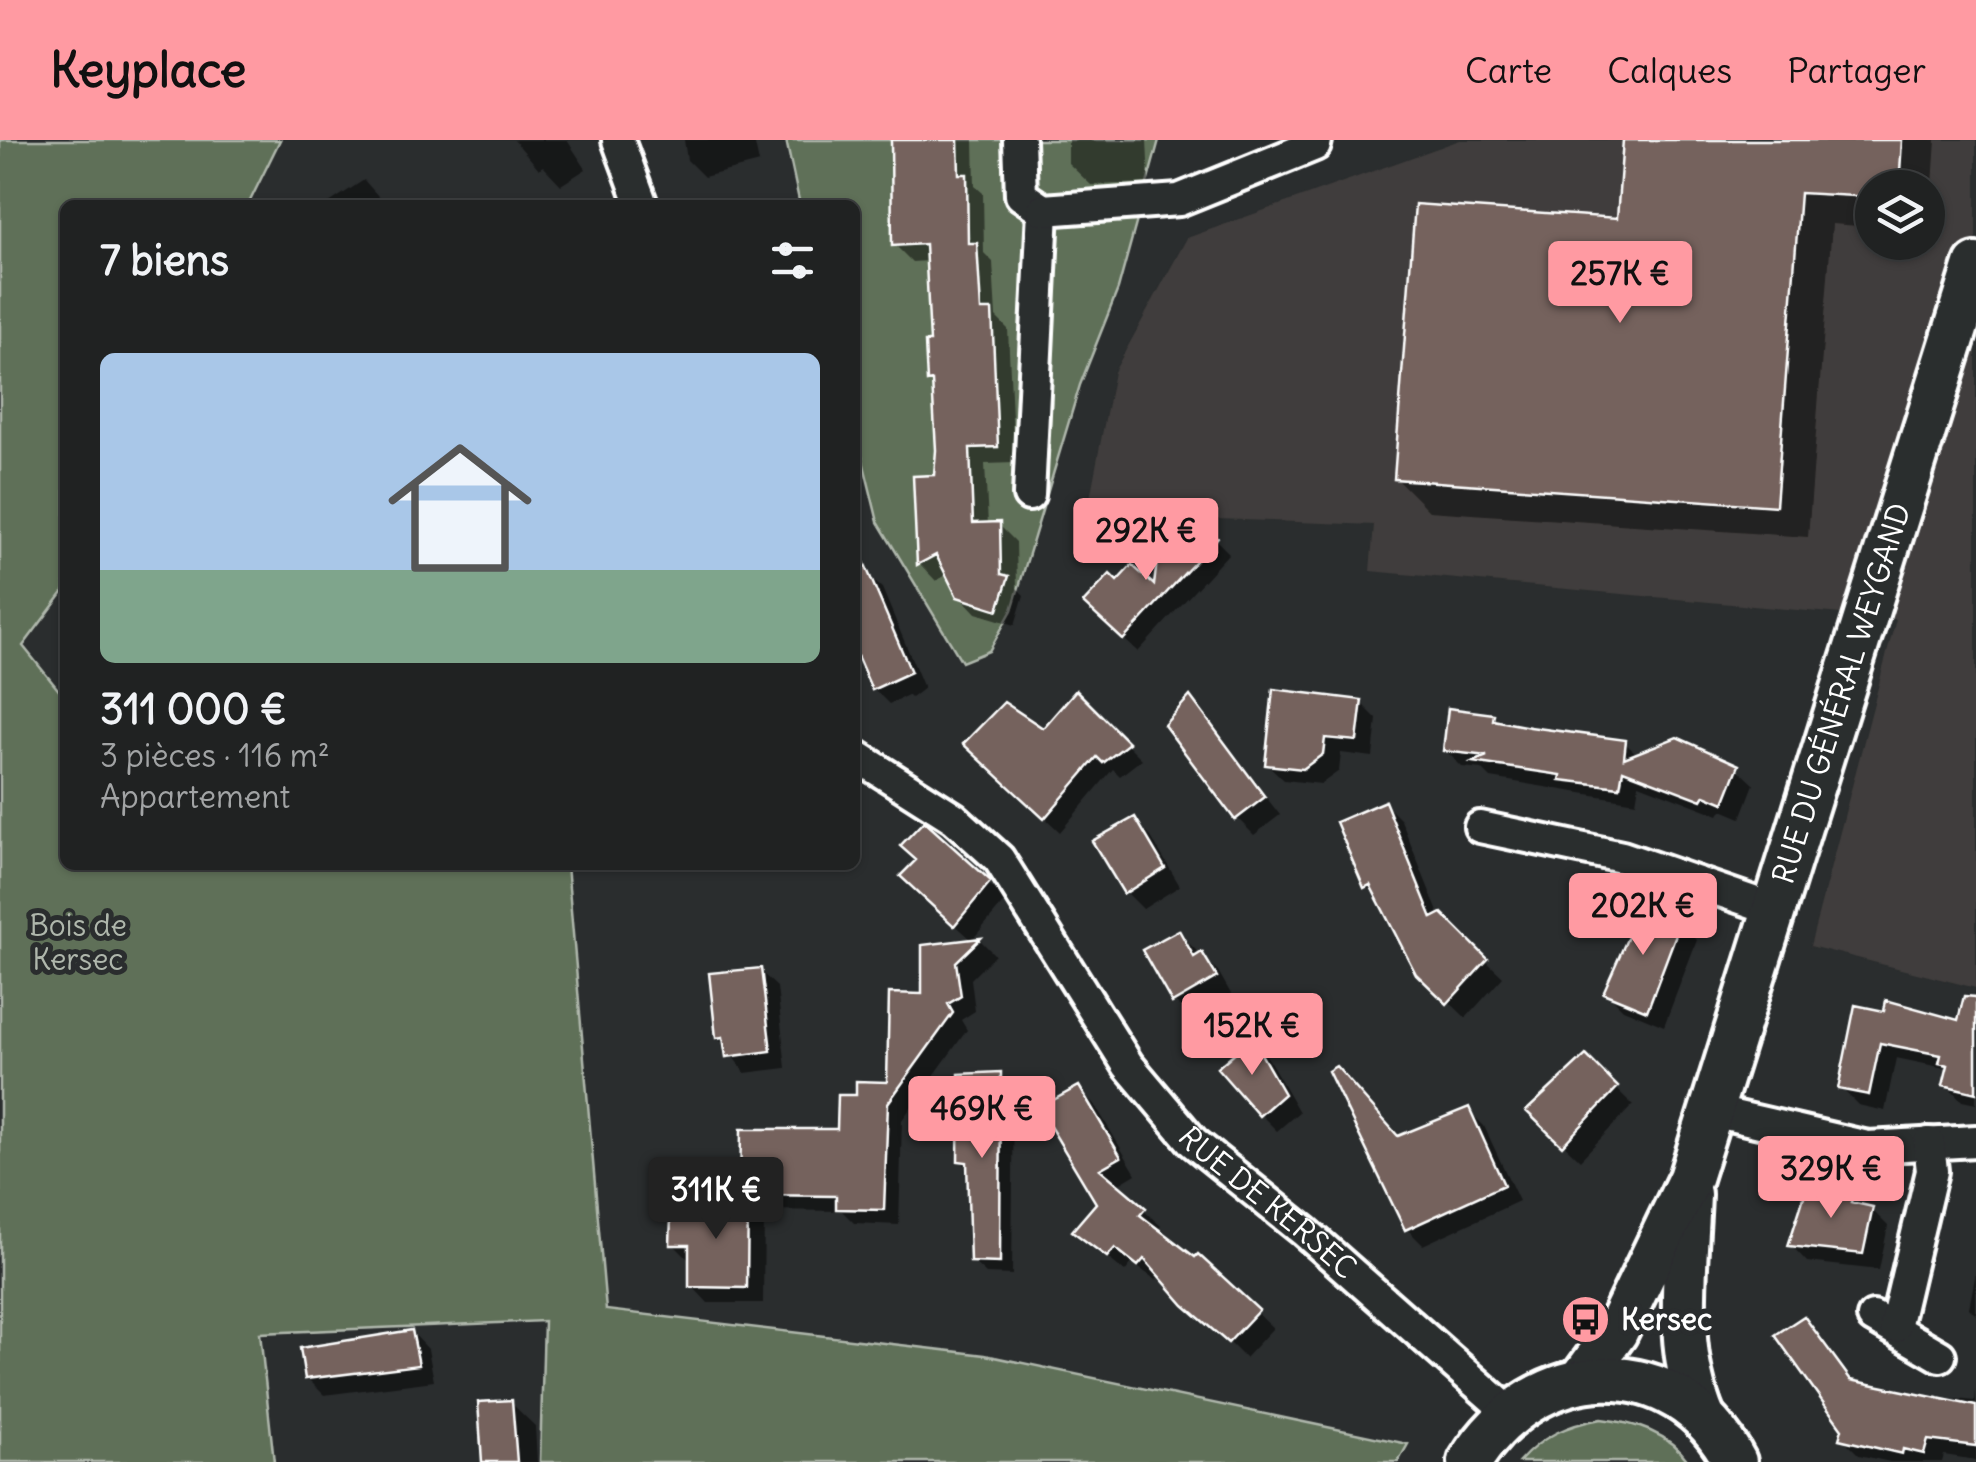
<!DOCTYPE html>
<html lang="fr">
<meta charset="utf-8">
<style>
:root{--surface:#202222;--page:#282a2a;--text:#f1f3f6;--muted:#a2a4a5;--line:#3d3f40;--accent:#ff9aa2}
body{margin:0;font-family:Delius,sans-serif;background:var(--page);color:var(--text);height:100vh;display:flex;flex-direction:column;font-size:38px;white-space:nowrap}
*{box-sizing:border-box;margin:0}
p{font-size:32px;color:var(--muted)}
.icon{flex:none;width:55px;height:55px;fill:none;stroke:currentColor;stroke-width:2;stroke-linecap:round;stroke-linejoin:round}
.map{position:relative;flex:1;overflow:hidden}
.sheet{position:absolute;left:60px;top:60px;width:800px;height:670px;display:flex;flex-direction:column;background:var(--surface);border-radius:15px;box-shadow:0 2px 8px #0004,0 0 0 2px var(--line)}
.sheet>*{flex:none}
.controls{position:absolute;left:1855px;top:30px;display:grid;gap:20px}
.controls a{display:grid;place-items:center;width:90px;height:90px;border-radius:50%;background:var(--surface);box-shadow:0 2px 8px #0004,0 0 0 2px var(--line);font-size:50px}
.price{position:absolute;translate:-50% -85px;padding:0 22px;border-radius:10px;background:var(--accent);color:#111;font-size:32px;line-height:65px;filter:drop-shadow(0 2px 5px #0008)}
.price::after{content:'';position:absolute;left:50%;top:60px;width:30px;height:22px;margin-left:-15px;background:inherit;clip-path:polygon(0 0,100% 0,50% 100%)}
.price.on{background:#222;color:#fff}
ul{padding:0;list-style:none}
li{display:grid;align-content:center;gap:20px;height:530px;padding:0 40px}
li span{display:grid;place-items:center;height:310px;border-radius:15px;color:#555}
li>.icon{margin-inline-start:auto}
span .icon{width:180px;height:180px;fill:#fffc;stroke-width:1}
li b{font-size:42px}
h2{display:flex;justify-content:space-between;align-items:center;height:120px;padding:0 40px;font-size:42px}
header{display:flex;align-items:center;gap:60px;box-sizing:border-box;height:140px;padding:0 50px;background:var(--accent);color:#111}
header strong{font-size:48px}
nav{display:flex;gap:55px;margin-inline-start:auto;font-size:35px}
.map>svg:first-child{display:block}
.built{fill:#403d3c;fill-rule:evenodd}
.green{fill:#5f6f58;stroke:#afb7ac;stroke-width:2.5}
.shadow{fill:#0007}
.building{fill:#74625d;stroke:#fff;stroke-width:2.5}
.lines{fill:none;stroke-linecap:round;stroke-linejoin:round}
.street-casing{stroke:#fff;stroke-width:38}
.secondary-casing{stroke:#fff;stroke-width:50}
.street{stroke:#2a2d2e;stroke-width:30}
.secondary{stroke:#2a2d2e;stroke-width:42}
.labels{text-anchor:middle;stroke-width:10;stroke-linejoin:round;paint-order:stroke}
.street-label{font-size:30px;fill:#fff;stroke:#2a2d2e}
.park-label{font-size:30px;fill:#afb7ac;stroke:#2a2d2e}
.poi-label{font-size:30px;font-weight:bold;fill:#fff;stroke:#2a2d2e;text-anchor:start}
</style>
<header>
<strong>Keyplace</strong>
<nav><a>Carte</a><a>Calques</a><a>Partager</a></nav>
</header>
<div class="map">
<svg width="1976" height="1322" viewBox="0 0 1976 1322">
<rect width="100%" height="100%" fill="#2a2d2e"/>
<filter id="ink" filterUnits="userSpaceOnUse"><feTurbulence type="fractalNoise" baseFrequency=".01" numOctaves="2"/><feDisplacementMap in="SourceGraphic" scale="20" xChannelSelector="R" yChannelSelector="G"/><feConvolveMatrix kernelMatrix="1 2 1 2 8 2 1 2 1" color-interpolation-filters="sRGB"/></filter>
<g filter="url(#ink)">
<!-- built -->
<path class="built" d="M1460,0H1976V848L1810,806L1896,479L1370,431L1374,385L1087,374L1114,232L1187,98ZM1872,48H1928V102H1872Z"/>
<!-- green -->
<path class="green" d="M0,0H280L248,65H65V450L23,506L65,558V725H567L606,1170L985,1215L1408,1304L1398,1322H540L544,1181L260,1193L274,1322H0Z
M786,0H1159L1118,149L1080,245L1012,470L989,511L962,522L878,382L855,288V65H800Z
M1601,1279C1635,1283 1668,1292 1689,1322H1519C1542,1296 1567,1285 1601,1279Z"/>
<!-- shadow -->
<path class="shadow" d="M514,0H567L586,29L561,45L543,26L539,29Z
M684,0H754L759,23L704,37L687,20Z
M890,0H974L975,46L983,53L984,113L993,122L996,177L1008,189L1014,323L985,324L988,385H999L1016,402L1017,448L1024,455L1015,485L976,473L959,455L948,434L936,441L920,424L915,338L936,337L938,310L935,246L930,241L933,204L928,121L912,122L895,105Z
M1068,0H1147L1149,43L1091,45L1068,23Z
M1626,0H1936L1930,90L1928,48H1872V87L1832,84L1808,397L1429,371L1396,338L1620,80Z
M364,40L386,65H326Z
M449,56L458,65H429Z
M1163,392L1216,400L1229,413L1138,512L1100,477L1117,445L1156,450Z
M855,394L865,434L882,448L924,548L911,558L908,555L889,564L874,549L855,505Z
M1077,554L1142,619L1120,636L1113,629L1060,692L982,619L1044,591Z
M1190,560L1280,675L1254,695L1237,678Z
M1360,562L1377,579L1373,617L1341,613L1339,631L1321,644L1284,640L1267,624Z
M1493,577L1500,584L1625,603L1638,615L1737,628L1754,644L1741,678L1722,670L1719,675L1639,644L1636,662L1491,638L1482,629L1462,627L1445,610Z
M1385,664L1401,680L1440,777L1503,837L1466,878L1418,832L1381,761L1366,746Z
M1134,680L1151,697L1180,746L1143,769L1126,752Z
M924,684L1006,760L972,800L920,753Z
M1643,769L1680,784L1697,800L1664,886L1623,869L1606,852Z
M1178,793L1218,831L1231,854L1190,877L1174,861Z
M981,801L995,815L971,839L975,871L961,880L967,890L902,980L899,1085L854,1083L842,1071L759,1070L764,1074L763,1163H708L692,1146L690,1121L673,1104L704,1078L747,1058L743,1054L840,992L858,958L889,944L925,856V807Z
M760,831L777,847L786,928L745,933L718,897Z
M1857,868L1976,886V964L1962,961L1946,944L1949,929L1896,918L1885,971L1858,965L1841,948Z
M1251,901L1268,918L1299,972L1277,991L1260,974Z
M1586,919L1633,965L1580,1020L1530,972Z
M1000,935L1014,948L1012,1135L986,1134L972,1121L970,1030L960,1020Z
M1078,949L1095,965L1136,1034L1116,1046L1161,1086L1156,1091L1195,1120L1198,1118L1273,1188L1245,1218L1161,1134L1156,1140L1132,1123L1125,1132L1075,1091L1099,1063Z
M1468,970L1484,986L1519,1061L1423,1105L1407,1089L1399,998Z
M1836,1049L1860,1067L1871,1069L1888,1086L1879,1130L1807,1122L1791,1105Z
M1976,1132V1175L1969,1168Z
M1804,1179L1856,1244L1956,1264L1957,1259L1975,1261L1976,1250V1320L1944,1315L1942,1322H1890L1859,1315L1842,1298L1844,1289Z
M412,1192L428,1209L434,1241L324,1255L307,1238Z
M511,1263L535,1286L537,1322H484Z"/>
<!-- building -->
<path class="building" d="M891,0H958L959,34H967L968,103H977L981,170H992L998,307L970,308L973,383L1000,382L1001,434L1009,436L998,470L957,457L936,415L917,425L913,336L934,335L936,310L932,241L927,242L925,202H930L925,104L892,106Z
M1623,0H1902L1899,48H1872V57L1800,53L1776,366L1394,339L1415,64L1617,78Z
M1161,389L1217,398L1123,500L1083,463L1110,434L1117,441L1132,425L1154,445Z
M855,401L911,532L872,550L855,511Z
M1273,549L1362,560L1357,601L1325,598L1323,614L1303,629L1265,625Z
M1076,550L1129,603L1103,623L1097,617L1044,679L963,604L1004,562L1043,588Z
M1190,556L1265,657L1235,680L1164,585Z
M1448,568L1494,574L1493,580L1530,587L1626,600L1624,618L1677,597L1739,625L1724,663L1705,655L1702,660L1623,630L1620,647L1560,640L1561,635L1472,622L1487,616L1443,611Z
M1385,661L1432,778L1442,773L1488,819L1447,864L1416,834L1370,745L1364,748L1336,682Z
M1135,677L1165,728L1124,754L1092,701Z
M924,681L991,741L954,786L900,736L916,720L900,706Z
M1642,765L1681,781L1647,871L1603,853Z
M1179,790L1194,817L1202,812L1217,837L1172,863L1142,810Z
M981,798L956,822L961,856L948,864L953,873L888,963L884,1070L836,1069V1056L740,1055L741,989H837L838,955H856V941L887,942L889,853L922,854V805Z
M761,828L771,911L726,917L723,897L716,898L709,833Z
M1964,856L1976,857V953L1943,945L1948,925L1939,923L1941,915L1880,903L1869,955L1838,949L1855,865L1884,871L1886,860L1958,880Z
M1252,898L1284,954L1259,976L1217,928Z
M1586,915L1618,947L1562,1006L1526,971Z
M1336,926L1398,996L1469,967L1504,1045L1405,1090L1328,931Z
M1001,932L1000,1123L970,1122L967,1022L958,1021L959,934Z
M1079,946L1121,1017L1100,1029L1146,1068L1140,1075L1195,1117L1198,1114L1259,1170L1228,1203L1184,1165L1144,1119L1138,1126L1115,1108L1107,1117L1072,1091L1096,1063L1039,968Z
M1809,1041L1837,1047L1836,1052L1853,1056L1851,1062L1873,1067L1863,1114L1788,1106Z
M701,1055H748L747,1148L689,1147V1105H670L671,1075H701Z
M1804,1176L1851,1240L1976,1266V1306L1928,1300L1924,1314L1903,1309L1902,1314L1839,1299L1842,1289L1775,1195Z
M412,1190L419,1225L305,1239L300,1208Z
M512,1260L517,1322H482L478,1262Z"/>
<g class="lines">
<defs>
<g id="street">
<path d="M618,0L642,65"/>
<path d="M1019,0L1021,55L1043,70L1029,355"/>
<path d="M1043,70L1179,60L1315,5L1316,0"/>
<path id="s1" d="M855,615L954,678L999,719L1128,925L1193,1002L1304,1091L1509,1272"/>
<path d="M1480,687L1622,717L1776,770"/>
<path d="M1712,971L1868,1007L1976,1001"/>
<path d="M1873,1177L1940,1216"/>
<path d="M1895,1187L1932,1031L1929,1003"/>
</g>
<g id="secondary">
<path d="M1689,1054C1686,1131 1673,1207 1704,1279"/>
<path id="s2" d="M1581,1240L1616,1192L1690,1038L1976,125"/>
<path d="M1470,1322C1535,1216 1675,1206 1735,1322"/>
</g>
</defs>
<!-- street casing -->
<use href="#street" class="street-casing"/>
<!-- secondary casing -->
<use href="#secondary" class="secondary-casing"/>
<!-- street -->
<use href="#street" class="street"/>
<!-- secondary -->
<use href="#secondary" class="secondary"/>
</g>
</g>
<!-- icons -->
<defs>
<symbol id="bus-disc" viewBox="-11 -11 22 22"><circle r="9.5" fill="#ff9aa2" stroke="#2a2d2e"/><path d="M-5-6H5V4H4V6H2V4H-2V6H-4V4H-5ZM-3.5-4V0h7V-4ZM-3.5 1.2v1.5H-2V1.2ZM2 1.2v1.5H3.5V1.2Z" fill="#111"/></symbol>
</defs>
<g fill-rule="evenodd">
<use href="#bus-disc" x="1558" y="1152" width="55" height="55"/>
</g>
<g class="labels">
<!-- street labels -->
<g class="street-label">
<text dy="10" stroke="none"><textPath href="#s2" startOffset="738">RUE DU GÉNÉRAL WEYGAND</textPath></text>
<text dy="10" stroke="none"><textPath href="#s1" startOffset="618">RUE DE KERSEC</textPath></text>
</g>
<!-- park labels -->
<g class="park-label">
<text x="78" y="796">Bois de<tspan x="78" dy="34">Kersec</tspan></text>
</g>
<!-- poi labels -->
<g class="poi-label">
<text x="1621" y="1190">Kersec</text>
</g>
</g>
</svg>
<div class="controls">
<a><svg class="icon" aria-label="layers" viewBox="0 0 24 24"><path d="M12 4l9 5-9 5-9-5zM3 14l9 5 9-5"/></svg></a>
</div>
<b class="price" style="left:1620px;top:186px">257K €</b>
<b class="price" style="left:1146px;top:443px">292K €</b>
<b class="price" style="left:1643px;top:818px">202K €</b>
<b class="price" style="left:1252px;top:938px">152K €</b>
<b class="price" style="left:982px;top:1021px">469K €</b>
<b class="price" style="left:1831px;top:1081px">329K €</b>
<b class="price on" style="left:716px;top:1102px">311K €</b>
<section class="sheet">
<h2>7 biens<svg class="icon" aria-label="filters" viewBox="0 0 24 24"><path d="M4 7h16M4 17h16"/><circle cx="9" cy="7" r="2"/><circle cx="15" cy="17" r="2"/></svg></h2>
<ul>
<li><span style="background:linear-gradient(#a9c7e8 70%,#7fa58c 0)"><svg class="icon" aria-label="home" viewBox="0 0 24 24"><path d="M3 11l9-7 9 7M6 9v11h12V9"/></svg></span><div><b>311 000 €</b><p>3 pièces · 116 m²</p><p>Appartement</p></div></li>
</ul>
</section>
</div>
